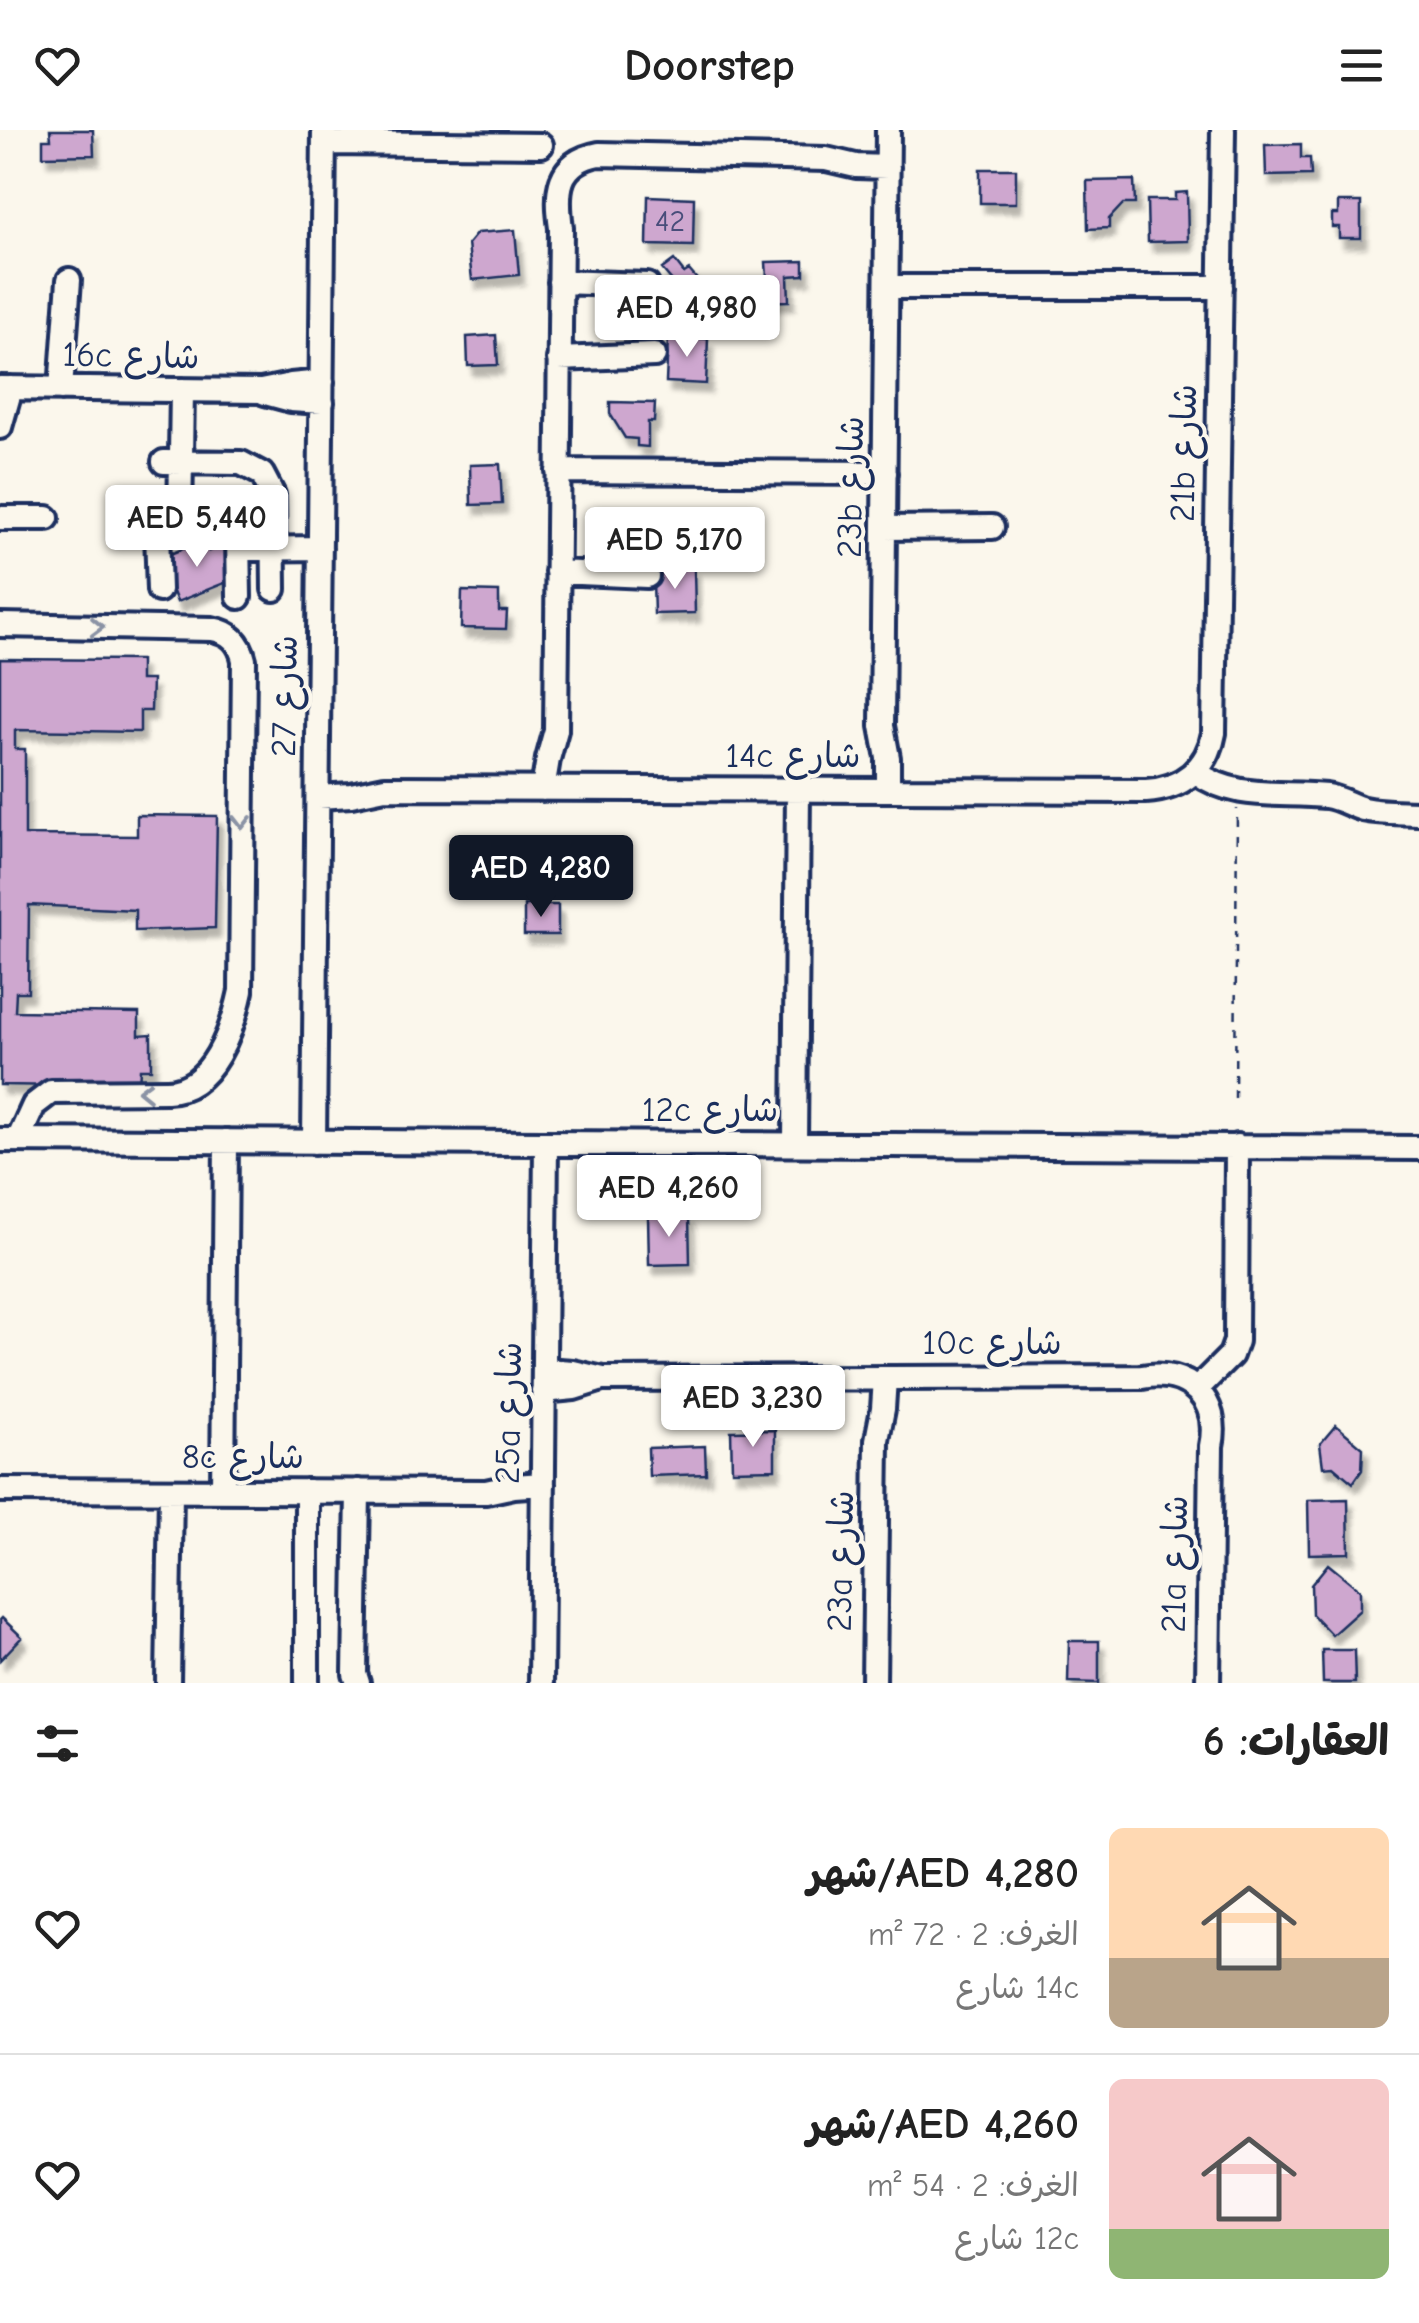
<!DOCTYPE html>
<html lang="ar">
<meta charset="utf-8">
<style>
:root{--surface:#fff;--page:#f6f6f6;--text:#222;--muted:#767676;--line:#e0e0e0;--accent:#111827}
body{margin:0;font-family:"Comic Neue","Playpen Sans Arabic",sans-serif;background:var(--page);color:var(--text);direction:rtl;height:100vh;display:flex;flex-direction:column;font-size:38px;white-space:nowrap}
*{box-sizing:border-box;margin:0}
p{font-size:32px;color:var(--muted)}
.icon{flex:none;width:55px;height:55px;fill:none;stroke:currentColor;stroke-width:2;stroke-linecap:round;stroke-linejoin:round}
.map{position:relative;height:1553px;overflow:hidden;direction:ltr}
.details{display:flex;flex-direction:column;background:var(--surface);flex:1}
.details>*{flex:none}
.price{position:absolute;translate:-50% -85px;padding:0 22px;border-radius:10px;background:#fff;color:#222;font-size:32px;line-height:65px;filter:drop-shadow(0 2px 5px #0008)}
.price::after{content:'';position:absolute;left:50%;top:60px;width:30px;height:22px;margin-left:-15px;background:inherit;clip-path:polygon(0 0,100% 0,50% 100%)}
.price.current{background:var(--accent);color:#fff}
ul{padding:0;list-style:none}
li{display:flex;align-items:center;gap:30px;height:250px;padding:0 30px}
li+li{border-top:2px solid var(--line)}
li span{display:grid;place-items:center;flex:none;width:280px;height:200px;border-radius:15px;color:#555}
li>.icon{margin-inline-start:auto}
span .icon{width:120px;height:120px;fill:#fffc;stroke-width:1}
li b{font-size:42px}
h2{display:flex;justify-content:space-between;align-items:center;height:120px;padding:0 30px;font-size:42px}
header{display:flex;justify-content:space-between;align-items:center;height:130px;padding:0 30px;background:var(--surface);font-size:45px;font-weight:700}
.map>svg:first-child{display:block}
.building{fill:#cea7cf;stroke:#1b2f5e;stroke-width:2.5;filter:url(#shadow)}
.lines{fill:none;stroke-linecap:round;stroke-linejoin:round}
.minor-casing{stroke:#1b2f5e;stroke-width:30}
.path{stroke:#1b2f5e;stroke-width:2.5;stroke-dasharray:8 8;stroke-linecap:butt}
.minor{stroke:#fbf7ec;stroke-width:22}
.oneway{stroke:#8b93a5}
.labels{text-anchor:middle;stroke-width:8;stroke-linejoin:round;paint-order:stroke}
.number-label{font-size:30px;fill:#484d7a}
.street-label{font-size:35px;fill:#1b2f5e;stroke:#fbf7ec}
</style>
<header><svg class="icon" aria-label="menu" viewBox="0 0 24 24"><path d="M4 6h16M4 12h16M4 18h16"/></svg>Doorstep<svg class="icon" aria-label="heart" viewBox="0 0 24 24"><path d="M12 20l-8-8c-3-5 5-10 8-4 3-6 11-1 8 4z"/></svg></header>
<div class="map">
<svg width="1419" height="1553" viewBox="0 0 1419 1553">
<defs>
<filter id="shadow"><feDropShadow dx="5" dy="9" stdDeviation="2.5" flood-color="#0004"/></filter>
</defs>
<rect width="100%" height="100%" fill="#fbf7ec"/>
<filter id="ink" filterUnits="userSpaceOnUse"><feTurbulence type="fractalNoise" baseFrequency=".01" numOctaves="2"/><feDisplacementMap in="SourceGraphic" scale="20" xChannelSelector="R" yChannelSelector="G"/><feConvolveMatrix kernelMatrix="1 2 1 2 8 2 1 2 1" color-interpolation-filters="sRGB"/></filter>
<g filter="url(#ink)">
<!-- building -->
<path class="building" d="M50,0H93L94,25L43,26V9H51Z
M1301,14V28H1310L1311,45L1266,46L1265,15Z
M980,39H1016V73H980Z
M1134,50L1135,74H1123L1109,89V98L1088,99L1087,51Z
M1187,62L1188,111L1148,112L1147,70H1175V63Z
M648,66L694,68L693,116L647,115Z
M1338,72H1361V108H1339V97H1332V84H1338Z
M515,100L519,145L472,150L468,114L477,103Z
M674,130L684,143L689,140L701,154L696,158L702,167L675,188L665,176L673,170V152L662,139Z
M804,131V145L788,146L789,171L758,172L757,148H767L766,132Z
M496,205L498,235L468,236L467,207Z
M668,207L708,209L706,254L666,252Z
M610,272L655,273L654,292H648V317L637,316V309L625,308L610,284Z
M500,334L502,374L471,375L470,335Z
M205,410L209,421L223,414L237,448L177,472L160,428Z
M694,438L695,483L654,484L653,451L664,439Z
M462,461L499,462V481H507L506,499L461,498Z
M0,529L140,530V550H152L151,581H140V602L15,600V619H25V705L137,706V685L217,686L215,798L135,801V780L29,775L28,862H16L15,881L139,883V905L151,904V939H140L139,957L0,955Z
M524,775H558V805H524Z
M689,1085L690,1134L649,1135L648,1086Z
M1336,1295L1363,1318L1362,1340L1353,1353L1333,1336L1323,1337L1320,1314Z
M775,1300V1339L732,1340L731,1301Z
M705,1316L706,1344L649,1346L648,1318Z
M1348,1369L1349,1423L1309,1424L1308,1370Z
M1328,1434L1360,1460V1480L1332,1505L1312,1484L1311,1455Z
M2,1488L22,1507L0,1530V1490Z
M1069,1511H1099V1553L1068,1552Z
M1322,1520H1354L1355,1553H1323Z"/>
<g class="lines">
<defs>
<path id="minor" d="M888,0L882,596L888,628V660
M324,13L541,15
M560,152L647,155
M887,157H1221
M559,229L654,225
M0,258L261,261L291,255L322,252
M61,259L69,150
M265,263L291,270L322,272
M0,297L11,258
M164,332L241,333L262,344L273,365L274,459
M558,341L885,343
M0,388H47
M180,393L182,260
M884,398L992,397
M238,419L320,418
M557,442L647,446
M159,460L157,403L160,396L167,392L228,395L235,399L238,407L239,467
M0,495L212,499C230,502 240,512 244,530L241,861C233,898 213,960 167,961L51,962L34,975L18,1010
M1196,642C1235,671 1280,661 1326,666C1340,668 1350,675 1363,679C1382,683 1400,682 1419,683
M543,659L548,629L556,600L561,98C556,62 556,32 599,24L826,29L856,36L888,37
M318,667L351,665L385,658L1146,661C1182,659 1208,638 1214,603L1223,0
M0,1010L1419,1018
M314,1012L324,0
M795,1014L798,660
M544,1240L573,1242L603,1249L1142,1247C1188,1238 1221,1270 1211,1316L1208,1553
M1197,1259L1231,1225L1236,1211L1237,1016
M543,1261L574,1258L599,1250
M0,1360L486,1362L514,1356L543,1354
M223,1361L226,1011
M168,1553L171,1361
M307,1553V1361
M358,1553L355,1544L358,1361
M541,1553L546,1013
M874,1553L877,1310L883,1279L885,1248"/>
</defs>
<!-- minor casing -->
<use href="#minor" class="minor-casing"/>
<!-- path -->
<path class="path" d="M1235,968L1237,679"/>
<!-- minor -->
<use href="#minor" class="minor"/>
</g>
<!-- one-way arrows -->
<defs><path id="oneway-chevron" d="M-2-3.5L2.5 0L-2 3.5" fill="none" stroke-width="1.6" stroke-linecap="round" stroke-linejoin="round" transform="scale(2.5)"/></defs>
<g class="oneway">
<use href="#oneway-chevron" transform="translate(97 497) rotate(1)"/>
<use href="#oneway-chevron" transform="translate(242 692) rotate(90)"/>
<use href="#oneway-chevron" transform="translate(145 961) rotate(-179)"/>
</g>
</g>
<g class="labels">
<!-- number labels -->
<g class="number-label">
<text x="670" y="101">42</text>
</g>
<!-- street labels -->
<g class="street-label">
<text transform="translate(131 225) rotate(1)" y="12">16c شارع</text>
<text transform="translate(1183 323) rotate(-89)" y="12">21b شارع</text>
<text transform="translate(850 357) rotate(-89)" y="12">23b شارع</text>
<text transform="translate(284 566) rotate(-89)" y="12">شارع 27</text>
<text x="793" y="637">14c شارع</text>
<text x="710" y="991">12c شارع</text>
<text x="992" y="1224">10c شارع</text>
<text transform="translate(508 1283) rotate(-89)" y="12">25a شارع</text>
<text x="243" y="1338">8c شارع</text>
<text transform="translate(840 1431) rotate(-89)" y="12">23a شارع</text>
<text transform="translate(1174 1434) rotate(-89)" y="12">21a شارع</text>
</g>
</g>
</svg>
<b class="price" style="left:687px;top:230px">AED 4,980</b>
<b class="price" style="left:197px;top:440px">AED 5,440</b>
<b class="price" style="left:675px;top:462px">AED 5,170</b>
<b class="price current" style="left:541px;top:790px">AED 4,280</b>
<b class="price" style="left:669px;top:1110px">AED 4,260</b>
<b class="price" style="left:753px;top:1320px">AED 3,230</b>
</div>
<section class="details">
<h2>العقارات: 6<svg class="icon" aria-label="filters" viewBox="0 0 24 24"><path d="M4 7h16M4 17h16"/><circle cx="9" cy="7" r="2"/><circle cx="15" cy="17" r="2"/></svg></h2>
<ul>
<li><span style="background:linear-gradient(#ffd9b3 65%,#b9a48a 0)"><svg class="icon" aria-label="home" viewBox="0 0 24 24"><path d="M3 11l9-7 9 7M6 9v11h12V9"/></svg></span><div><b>AED 4,280/شهر</b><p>الغرف: 2 · 72 m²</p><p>14c شارع</p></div><svg class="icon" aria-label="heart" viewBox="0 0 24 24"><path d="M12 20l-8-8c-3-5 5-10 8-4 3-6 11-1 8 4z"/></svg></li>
<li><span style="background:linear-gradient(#f6c9c9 75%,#8fb573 0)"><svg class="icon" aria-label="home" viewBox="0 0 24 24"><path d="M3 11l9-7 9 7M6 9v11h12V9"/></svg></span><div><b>AED 4,260/شهر</b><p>الغرف: 2 · 54 m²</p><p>12c شارع</p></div><svg class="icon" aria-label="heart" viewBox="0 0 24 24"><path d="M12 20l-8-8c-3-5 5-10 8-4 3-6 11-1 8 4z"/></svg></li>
</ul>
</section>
